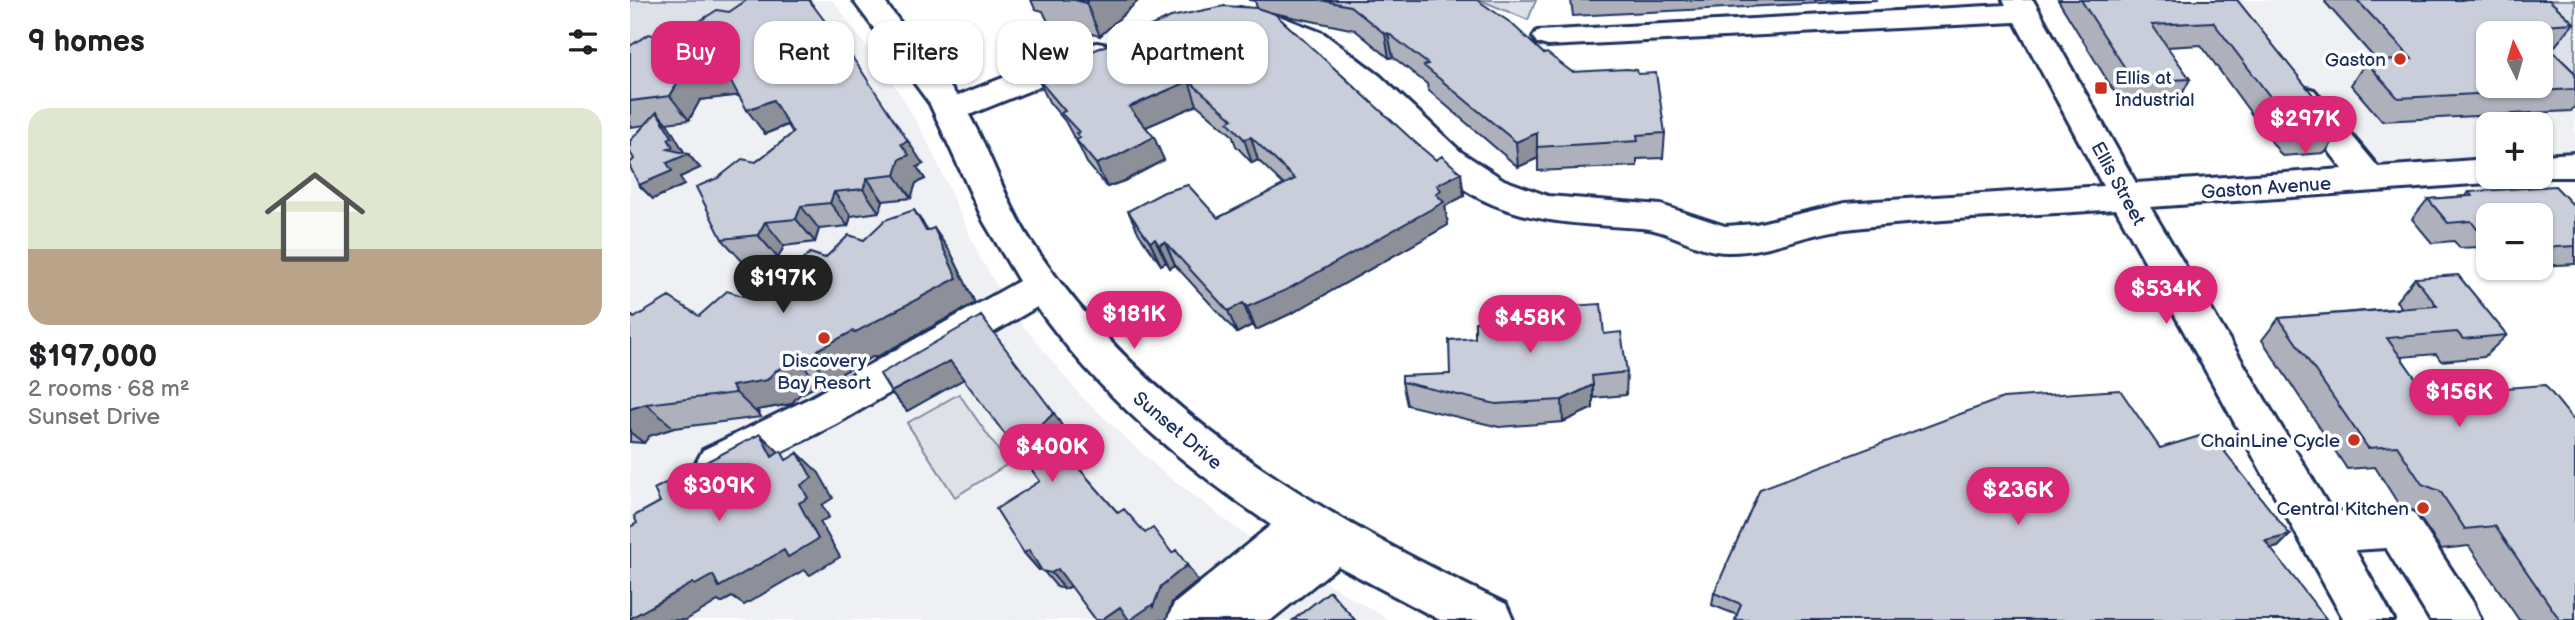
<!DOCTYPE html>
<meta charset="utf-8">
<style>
:root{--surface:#fff;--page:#f6f6f6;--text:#202124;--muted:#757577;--line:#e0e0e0;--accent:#db2777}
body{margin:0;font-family:"Balsamiq Sans",sans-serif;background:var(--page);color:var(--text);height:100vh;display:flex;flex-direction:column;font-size:26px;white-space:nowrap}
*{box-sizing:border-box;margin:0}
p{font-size:23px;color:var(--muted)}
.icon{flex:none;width:38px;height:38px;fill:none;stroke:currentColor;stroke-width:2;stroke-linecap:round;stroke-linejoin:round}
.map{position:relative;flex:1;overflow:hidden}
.side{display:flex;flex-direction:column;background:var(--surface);width:630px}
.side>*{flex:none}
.hud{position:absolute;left:21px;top:21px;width:665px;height:63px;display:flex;gap:14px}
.needle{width:46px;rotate:355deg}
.fabs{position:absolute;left:1846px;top:21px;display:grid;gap:14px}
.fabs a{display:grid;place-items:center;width:77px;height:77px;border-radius:14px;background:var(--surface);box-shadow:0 2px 5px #0004;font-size:35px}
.price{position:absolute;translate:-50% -60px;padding:0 16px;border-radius:24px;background:var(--accent);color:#fff;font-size:23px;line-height:46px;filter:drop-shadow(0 2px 4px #0008)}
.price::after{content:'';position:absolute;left:50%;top:42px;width:21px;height:16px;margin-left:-10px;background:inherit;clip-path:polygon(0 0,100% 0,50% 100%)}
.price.on{background:#222;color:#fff}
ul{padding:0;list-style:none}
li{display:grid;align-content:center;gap:14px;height:371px;padding:0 28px}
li+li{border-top:2px solid var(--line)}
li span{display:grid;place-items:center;height:217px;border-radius:21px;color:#555}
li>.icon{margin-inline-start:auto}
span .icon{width:126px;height:126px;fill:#fffc;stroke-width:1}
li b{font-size:30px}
h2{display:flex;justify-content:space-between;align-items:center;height:84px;padding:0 28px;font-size:30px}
.tag{padding:0 24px;border-radius:21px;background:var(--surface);box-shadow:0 2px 5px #0004;font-size:24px;line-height:63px}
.tag.on{background:var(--accent);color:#fff}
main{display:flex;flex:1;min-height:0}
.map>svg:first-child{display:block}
.built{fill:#eff0f4}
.green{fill:#dee1e7;stroke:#7c88a2;stroke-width:2}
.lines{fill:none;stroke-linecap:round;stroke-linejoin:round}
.minor-casing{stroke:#1b2f5e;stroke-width:6}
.minor{fill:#fff;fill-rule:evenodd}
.wall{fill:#aeb1bb;stroke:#1b2f5e;stroke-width:2;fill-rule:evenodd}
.shaded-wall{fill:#8d9099;stroke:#1b2f5e;stroke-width:2}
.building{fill:#caceda;stroke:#1b2f5e;stroke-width:2}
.poi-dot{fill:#c8321e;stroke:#fff;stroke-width:2.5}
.labels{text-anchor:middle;stroke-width:7;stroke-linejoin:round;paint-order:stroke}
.poi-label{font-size:19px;fill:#1b2f5e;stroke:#fff;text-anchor:end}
.street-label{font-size:19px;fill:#1b2f5e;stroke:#fff}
</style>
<main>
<section class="side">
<h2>9 homes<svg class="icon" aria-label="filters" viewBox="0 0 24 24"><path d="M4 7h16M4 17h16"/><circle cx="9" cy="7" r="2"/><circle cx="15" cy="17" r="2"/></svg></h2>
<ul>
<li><span style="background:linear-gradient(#dfe7d0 65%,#b9a48a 0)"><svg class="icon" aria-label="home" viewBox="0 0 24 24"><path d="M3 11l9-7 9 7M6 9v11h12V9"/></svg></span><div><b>$197,000</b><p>2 rooms · 68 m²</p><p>Sunset Drive</p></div></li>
</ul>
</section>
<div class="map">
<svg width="1945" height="620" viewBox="0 0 1945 620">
<rect width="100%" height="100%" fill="#fff"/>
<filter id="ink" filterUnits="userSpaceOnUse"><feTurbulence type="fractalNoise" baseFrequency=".0143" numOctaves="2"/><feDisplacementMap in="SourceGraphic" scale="14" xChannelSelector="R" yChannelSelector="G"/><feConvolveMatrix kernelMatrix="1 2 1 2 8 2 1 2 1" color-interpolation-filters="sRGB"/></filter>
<g filter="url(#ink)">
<!-- built -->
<path class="built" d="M160,0H203L271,95L297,140L350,258L390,322L451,396L527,467L611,532L759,620H0V58Z
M1598,0H1839L1858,33V86H1911L1945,102V177L1935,167L1911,168V124H1858V171L1733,177Z"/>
<!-- green -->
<path class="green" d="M0,0H160L0,58Z
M850,0H906L898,20Z
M1839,0H1945V102L1911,69V33Z
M329,394L378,464L325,497L277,423Z"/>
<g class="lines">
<defs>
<path id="minor" d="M223,0H253L327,96L456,45L467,43L478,45L482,52L478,59L339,115C363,157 376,204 402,243C519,418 691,515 876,604L883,620H810L708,566L641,620H537L544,604L641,525C552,464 470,396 407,307L208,423L103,476L88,481L73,476L66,463L73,450L178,399L389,281L354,222L300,104Z
M1373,0H1403L1506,183L1713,169L1657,97L1662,90L1673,87L1684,90L1748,167L1858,159V177H1872L1870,179L1858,183L1520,207L1702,512L1768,507L1784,513L1844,604L1851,620H1800L1756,548L1725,550L1764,620H1714L1486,209C1396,216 1305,218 1216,229C1176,233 1138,253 1097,252C1066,252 1041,230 1011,228C955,224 902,224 851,199C779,162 741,82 670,45C647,33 624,29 599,23L595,17L599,11L610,8L649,16L693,33L750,76L831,152L874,180L918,196L1031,205L1095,226L1126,224L1215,203L1473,186L1385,22L918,46L907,43L903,37L907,31L1376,5Z
M1945,153V177H1904H1911V155Z"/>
</defs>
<!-- minor casing -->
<use href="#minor" class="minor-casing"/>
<!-- minor -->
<use href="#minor" class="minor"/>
</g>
<!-- wall -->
<path class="wall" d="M401,0H509L470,36L419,24L413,11L405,9Z
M619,0H847L914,54L942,72L1008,74L1035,133L1033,158L1007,159V166L908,171V158L888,167L798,90L797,84L763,57L759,58L725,30L638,12L834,196L815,206L818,225L664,312L626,330L622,325L607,333L545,265L540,268L536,262L531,265L509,234L498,211L588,218L654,185L628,160L622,163L606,146L602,135L567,105L516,127L534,160L494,181L477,187L457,163L446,140L443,136L435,121L419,102L408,79L421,73L419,70L627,8L625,1Z
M941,0H1247L943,16Z
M1428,0H1607L1711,130L1695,153L1652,156L1571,45L1537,47L1560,79L1548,102L1493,106Z
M1696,0H1919L1944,23L1925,46H1917L1945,73V106L1941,111L1752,121L1721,85L1736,62L1747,61L1695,2ZM1858,33H1911V86Z
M0,46L293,164L287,167L295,179L286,183L281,198L253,201L249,212L221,216L218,226L189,229L185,242L154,246L148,258L113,262L92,239L126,162L163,133L158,125L135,134L108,95L70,100L59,120L36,123L54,152H52L58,154L70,168L50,177L54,185L23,199L9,185L4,159L1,140L15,125L0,127Z
M1839,192L1945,207V264L1911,266V215H1858V259L1848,247L1830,248L1824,241L1802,243L1782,219L1798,199L1836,196Z
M284,210L298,230L321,253L345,303L245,358L244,356L212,373L202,382L190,384L169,395L161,404L127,410L131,417L44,428L19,436L14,443L0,442V314L4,318L69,316L234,240Z
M1866,268H1893L1868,270Z
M1785,278L1877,335L1854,357L1811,361L1806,354L1771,357L1945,620H1889L1839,546L1811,549L1786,512L1769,505L1745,467L1717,469L1632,340L1649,318L1772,308L1766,301Z
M939,306L974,334L997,372L996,395L963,398V408L933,422L869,427L777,405L772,382L820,374L845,338Z
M351,316L436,432L426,442L488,513L557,565L568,581L542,602L536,620H466L441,586L435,589L427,587L411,568L409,570L394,553L410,481L334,379L277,411L261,392Z
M1530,448L1660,535L1648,547L1641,548L1107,615L1082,605L1084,593Z"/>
<!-- shaded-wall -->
<path class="shaded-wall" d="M458,0H509L470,36L456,3Z
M758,33L763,57L759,58L755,34Z
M95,71L113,95L70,100L59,120L40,96L51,77Z
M559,81L567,105L509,130L499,107Z
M143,100L161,123L135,134L117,110Z
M27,112L39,126L54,152L51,153L58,154L70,168L50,177L54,185L23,199L9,185L37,163L38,139Z
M907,133L908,158L888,167L886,142Z
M524,137L534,160L494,181L477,187L466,164Z
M621,137L628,160L622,163L614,139Z
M278,141L293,164L287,167L295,179L286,183L281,198L265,175L271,144Z
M831,173L834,196L815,206L818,225L664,312L626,330L617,307L807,185Z
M237,178L253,201L249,212L233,189Z
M204,192L221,216L218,226L200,203Z
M171,206L189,229L185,242L166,219Z
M135,222L154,246L148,258L128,235Z
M304,228L321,253L345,303L245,358L244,356L212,373L202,382L180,358Z
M525,239L536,262L531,265L520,242Z
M535,242L545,265L540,268L529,245Z
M613,303L622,325L607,333L598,311Z
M167,359L190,384L169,395L161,404L127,410L131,417L106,393L102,386L145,371Z
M320,361L334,379L277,411L261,392Z
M963,385V408L933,422L932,400Z
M16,404L44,428L19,436L14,443L0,432V409Z
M424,413L436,432L424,443L411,425Z
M130,434L152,455L142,457Z
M168,453L189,473L203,498L192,505L199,517L190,522L210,557L180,575L174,570L114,605L102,597L91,603L88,601L56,620H2L1,618L169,503L171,485Z
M1660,535L1648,547L1624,553L1635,541Z
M399,550L414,567L409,570L394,553Z
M557,565L568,581L542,602L536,620H471L490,607L531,586Z
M428,569L442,586L435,589L421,573Z"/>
<!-- building -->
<path class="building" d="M117,0H179L227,64L278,141L271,144L279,155L270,159L265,175L237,178L233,189L204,192L200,203L171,206L166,219L135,222L128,235L92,239L66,187L88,178L112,159L126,162L163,133L143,100L117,110L95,71L51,77L40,96L0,101V46L19,34L30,37L54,21L65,24L87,10L99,12Z
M445,0H458L456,3Z
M690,0H847L881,23L914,54L917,53L942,72L997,69L1007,70L1008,74L1026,73L1035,133L1007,135L1008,141L907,147V133L886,142L794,66L798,64L758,33L755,34L720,6Z
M1451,0H1607L1711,130L1667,132L1583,22L1522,25L1560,79L1504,82Z
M1727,0H1919L1944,23L1896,26L1904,33H1858V86H1911V40L1945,73V89L1768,98L1736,62L1782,59Z
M594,6L627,8L645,14L787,144L806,160L812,156L831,173L807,185L811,190L806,194L814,202L656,290L617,307L613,303L598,311L535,242L529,245L525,239L520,242L498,211L534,192L558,185L588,218L665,179L621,137L614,139L598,122L603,119L559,81L499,107L524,137L483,158L466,164L446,140L450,138L446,133L449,132L431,113L435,111L408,79L422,73L419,70L541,17Z
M27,112L42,137L38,139L43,147L38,149L58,154L37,163L42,171L9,185L0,167V163L4,159L0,152V140H1Z
M1925,186L1945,207V246L1911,248V215H1858V228L1847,229L1841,221L1818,223L1798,199L1842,196L1839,192Z
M284,210L296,231L304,228L327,278L224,333L223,331L189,349L180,358L167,359L145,371L137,380L102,386L106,393L16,404L0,409V314L4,318L39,297L69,316L97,291L113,296L139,272L155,276L180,253L195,258L219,235L234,240L255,220Z
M1828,275L1877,335L1833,339L1827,332L1757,338L1797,394L1915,385L1945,422V620H1930L1865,526L1835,529L1810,491L1792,484L1767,446L1738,448L1649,318L1807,306L1785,278Z
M938,302L939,306L971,304L974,334L991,332L997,372L962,376L963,385L932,400L866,404L772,382V376L820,374L819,340L845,338V322L858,321V310Z
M351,316L424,413L411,425L488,513L494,509L515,533L523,528L542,553L546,550L557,565L531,586L523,607L522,605L500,620H499L490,607L471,620H466L428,569L421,573L412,571L399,550L394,553L366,509L410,481L320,361L261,392L250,374Z
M1490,390L1530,448L1580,433L1660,535L1635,541L1697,620H1105L1111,604L1084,593L1130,489L1373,398Z
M130,434L142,457L151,451L156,460L168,453L182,478L171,485L178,498L169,503L188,539L158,557L154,550L89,587L83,575L65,585L63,583L1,618L2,620H0V527L7,523L4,516L30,502L24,489Z
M700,591L725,620H663Z"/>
</g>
<!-- markers -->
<g class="poi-dot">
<circle cx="1770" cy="59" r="7"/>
<rect x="1464" y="81" width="14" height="14" rx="3.5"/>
<circle cx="194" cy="338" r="7"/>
<circle cx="1724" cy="440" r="7"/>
<circle cx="1793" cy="508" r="7"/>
</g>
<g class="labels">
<!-- poi labels -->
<g class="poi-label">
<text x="1756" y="66">Gaston</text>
<text x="1485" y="84" text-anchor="start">Ellis at<tspan x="1485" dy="22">Industrial</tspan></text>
<text x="194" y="367" text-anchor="middle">Discovery<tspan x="194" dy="22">Bay Resort</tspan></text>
<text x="1710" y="447">ChainLine Cycle</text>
<text x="1779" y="515">Central Kitchen</text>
</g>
<!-- street labels -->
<g class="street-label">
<text transform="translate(1489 183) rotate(61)" y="7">Ellis Street</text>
<text transform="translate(1636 187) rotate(-4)" y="7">Gaston Avenue</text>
<text transform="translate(548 430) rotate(40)" y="7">Sunset Drive</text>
</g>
</g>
</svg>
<div class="fabs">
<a><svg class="needle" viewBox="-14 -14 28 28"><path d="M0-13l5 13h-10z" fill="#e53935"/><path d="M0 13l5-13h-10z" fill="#757577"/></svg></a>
<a>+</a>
<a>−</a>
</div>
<b class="price" style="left:1675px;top:156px">$297K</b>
<b class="price on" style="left:153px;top:315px">$197K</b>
<b class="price" style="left:1536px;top:326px">$534K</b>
<b class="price" style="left:504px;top:351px">$181K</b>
<b class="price" style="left:900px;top:355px">$458K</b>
<b class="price" style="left:1829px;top:429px">$156K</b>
<b class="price" style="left:422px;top:484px">$400K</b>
<b class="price" style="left:89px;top:523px">$309K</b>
<b class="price" style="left:1388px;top:527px">$236K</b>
<div class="hud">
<a class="tag on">Buy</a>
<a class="tag">Rent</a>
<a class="tag">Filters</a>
<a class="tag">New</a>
<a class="tag">Apartment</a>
</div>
</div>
</main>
